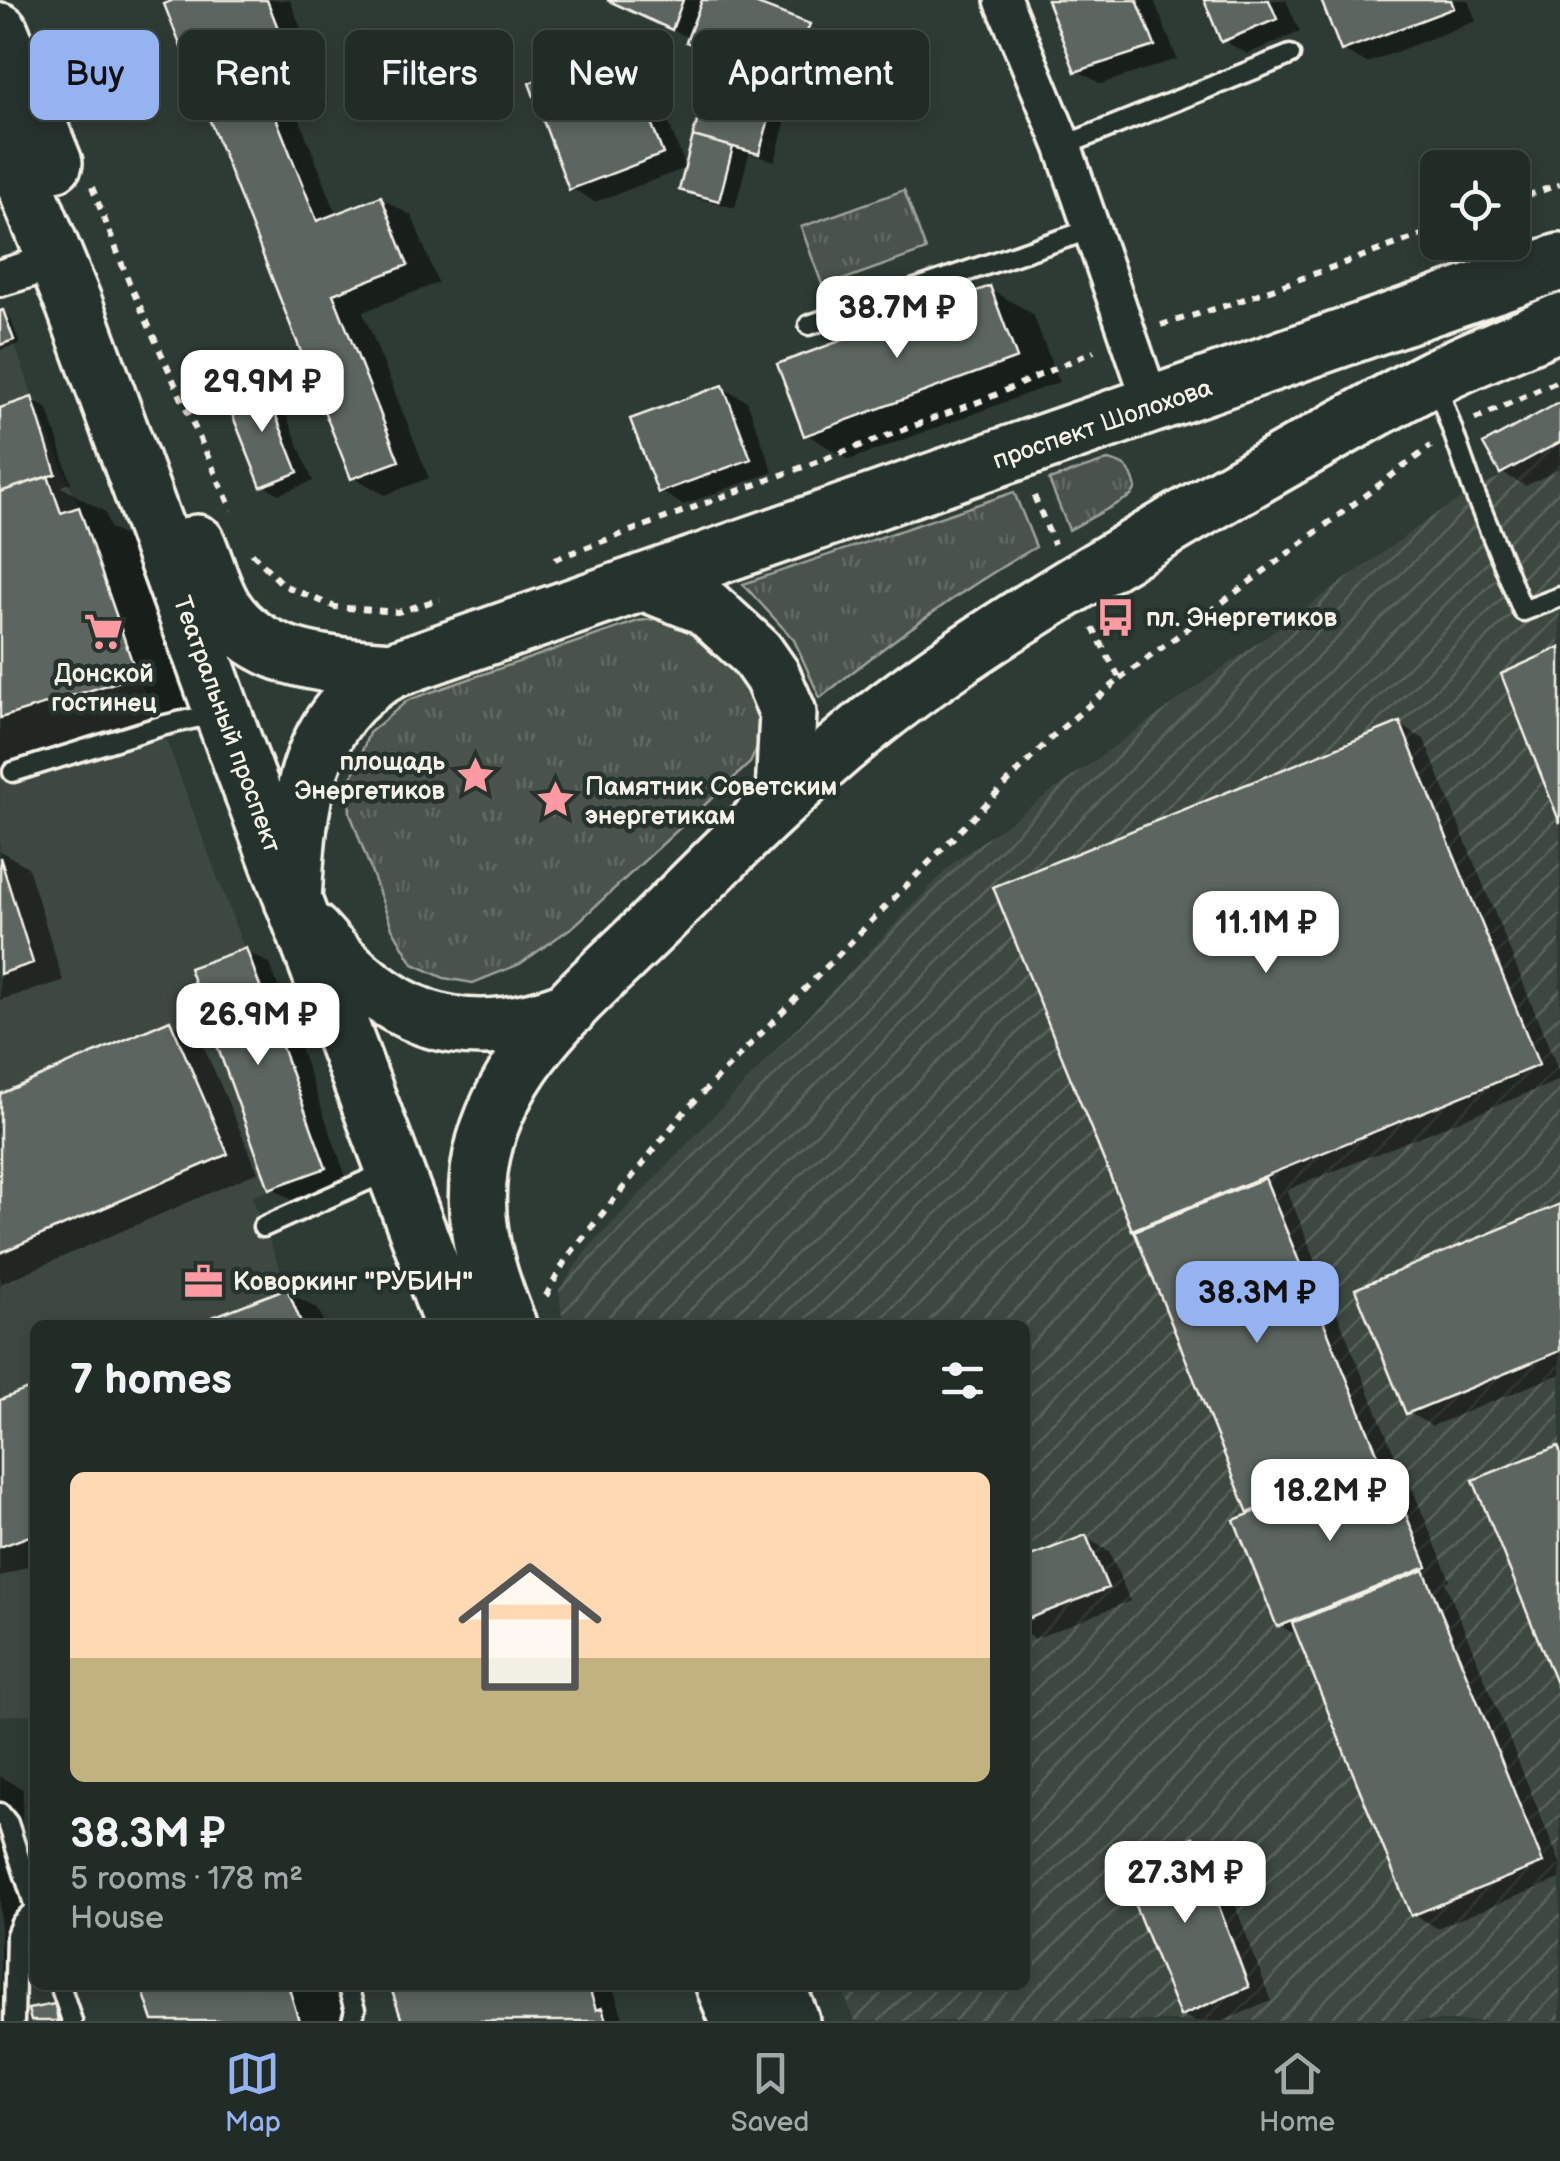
<!DOCTYPE html>
<meta charset="utf-8">
<style>
:root{--surface:#222c27;--page:#2e3833;--text:#f1f3f6;--muted:#a2a7a7;--line:#3f4844;--accent:#95b2f1}
body{margin:0;font-family:"Balsamiq Sans",sans-serif;background:var(--page);color:var(--text);height:100vh;display:flex;flex-direction:column;font-size:38px;white-space:nowrap}
*{box-sizing:border-box;margin:0}
p{font-size:32px;color:var(--muted)}
.icon{flex:none;width:55px;height:55px;fill:none;stroke:currentColor;stroke-width:2;stroke-linecap:round;stroke-linejoin:round}
.map{position:relative;flex:1;overflow:hidden}
.panel{position:absolute;left:30px;top:1320px;width:1000px;height:670px;display:flex;flex-direction:column;background:var(--surface);border-radius:15px;box-shadow:0 5px 15px #0003,0 0 0 2px var(--line)}
.panel>*{flex:none}
.guide{position:absolute;left:30px;top:30px;width:1000px;height:90px;display:flex;gap:20px}
.controls{position:absolute;left:1420px;top:150px;display:grid;gap:20px}
.controls a{display:grid;place-items:center;width:110px;height:110px;border-radius:15px;background:var(--surface);box-shadow:0 5px 15px #0003,0 0 0 2px var(--line);font-size:50px}
.price{position:absolute;translate:-50% -85px;padding:0 22px;border-radius:20px;background:#fff;color:#222;font-size:32px;line-height:65px;filter:drop-shadow(0 2px 5px #0008)}
.price::after{content:'';position:absolute;left:50%;top:60px;width:30px;height:22px;margin-left:-15px;background:inherit;clip-path:polygon(0 0,100% 0,50% 100%)}
.price.active{background:var(--accent);color:#111}
ul{padding:0;list-style:none}
li{display:grid;align-content:center;gap:20px;height:530px;padding:0 40px}
li span{display:grid;place-items:center;height:310px;border-radius:15px;color:#555}
li>.icon{margin-inline-start:auto}
span .icon{width:180px;height:180px;fill:#fffc;stroke-width:1}
li b{font-size:42px}
h2{display:flex;justify-content:space-between;align-items:center;height:120px;padding:0 40px;font-size:42px}
.pill{padding:0 35px;border-radius:15px;background:var(--surface);box-shadow:0 5px 15px #0003,0 0 0 2px var(--line);font-size:35px;line-height:90px}
.pill.active{background:var(--accent);color:#111}
.tabs{display:flex;justify-content:space-around;align-items:center;height:140px;border-top:2px solid var(--line);background:var(--surface);font-size:28px;color:var(--muted)}
.tabs a{display:grid;justify-items:center;gap:5px}
.tabs .active{color:var(--accent)}
.map>svg:first-child{display:block}
.built{fill:#3c4841}
.industrial{fill:url(#industrial-furrows)}
.grass{fill:url(#grass-tufts);stroke:#9ea29a;stroke-width:2.5}
.shadow{fill:#0007}
.building{fill:#5c655e;stroke:#f4f1e8;stroke-width:2.5}
.lines{fill:none;stroke-linecap:round;stroke-linejoin:round}
.lane-casing{stroke:#f4f1e8;stroke-width:25}
.street-casing{stroke:#f4f1e8;stroke-width:42}
.primary-casing{stroke:#f4f1e8;stroke-width:62}
.path{stroke:#f4f1e8;stroke-width:6;stroke-dasharray:8 8;stroke-linecap:butt}
.lane{stroke:#26332d;stroke-width:18}
.street{stroke:#26332d;stroke-width:35}
.primary{stroke:#26332d;stroke-width:55}
.labels{text-anchor:middle;stroke-width:9;stroke-linejoin:round;paint-order:stroke}
.street-label{font-size:25px;fill:#f4f1e8;stroke:#26332d}
.poi-label{font-size:25px;font-weight:bold;fill:#f4f1e8;stroke:#26332d;text-anchor:start}
</style>
<div class="map">
<svg width="1560" height="2021" viewBox="0 0 1560 2021">
<defs>
<pattern id="industrial-furrows" width="10" height="10" patternUnits="userSpaceOnUse" patternTransform="scale(2.5)"><rect width="10" height="10" fill="#3c4841"/><path d="M-1 1l2-2M0 10L10 0M9 11l2-2" fill="none" stroke="#59635c"/></pattern>
<pattern id="grass-tufts" width="24" height="20" patternUnits="userSpaceOnUse" patternTransform="scale(2.5)"><rect width="24" height="20" fill="#48524c"/><path d="M3 7l-1-3M5 7V3M7 7l1-3M15 17l-1-3M17 17v-4M19 17l1-3" fill="none" stroke="#636b66"/></pattern>
</defs>
<rect width="100%" height="100%" fill="#2e3b34"/>
<filter id="ink" filterUnits="userSpaceOnUse"><feTurbulence type="fractalNoise" baseFrequency=".01" numOctaves="2"/><feDisplacementMap in="SourceGraphic" scale="20" xChannelSelector="R" yChannelSelector="G"/><feConvolveMatrix kernelMatrix="1 2 1 2 8 2 1 2 1" color-interpolation-filters="sRGB"/></filter>
<g filter="url(#ink)">
<!-- built -->
<path class="built" d="M3,310L33,397L79,507L137,676L161,726L326,1168L252,1197L302,1325H35V1714L0,1716V311Z"/>
<!-- industrial -->
<path class="industrial" d="M1560,442V2021H855L840,1985H1025V1325H563L559,1290L586,1251L954,862L1440,511Z"/>
<!-- grass -->
<path class="grass" d="M904,190L926,250L823,287L801,227Z
M1108,460C1127,464 1131,469 1136,488L1131,496L1069,530L1049,480Z
M1014,492L1036,547C958,591 889,642 820,698L794,640L743,584Z
M671,617L699,627L754,689L762,738L750,763L575,925L520,964L473,983L444,978L413,964L392,928L350,813L349,785L369,733L408,700L638,621Z"/>
<!-- shadow -->
<path class="shadow" d="M180,0H290L328,98L296,110L337,215L381,198L412,216L438,283L363,312L429,478L385,495L353,477Z
M605,0H740L824,35L804,88L705,49L690,38Z
M1050,0H1154L1177,59L1101,84L1077,70Z
M1207,0H1286L1300,32L1247,54L1223,40Z
M1324,0H1468L1476,21L1367,63L1343,50Z
M622,50L646,64L686,168L595,202L571,188Z
M706,97L770,114L785,123L775,161L749,154L735,208L697,198L682,189Z
M990,289L1033,314L1059,382L849,460L806,434Z
M2,312L10,317L20,344L0,350Z
M263,386L278,395L313,481L279,494L263,485Z
M723,388L747,401L773,472L683,505L660,491Z
M32,400L48,409L71,483L60,486L105,512L110,528L135,542L192,708L0,768V410Z
M1560,405V468L1526,486L1502,473Z
M1400,725L1424,739L1560,1074V1080L1287,1190L1402,1473L1407,1476L1450,1580L1445,1582L1560,1863V1879L1437,1928L1413,1914L1301,1638L1279,1625L1252,1516L996,888Z
M0,851L28,867L63,981L0,1000Z
M246,951L270,964L348,1182L294,1201L271,1187Z
M169,1022L201,1040L258,1172L0,1284V1096Z
M1560,1207V1374L1432,1426L1408,1412Z
M287,1291L318,1309L325,1325H199Z
M35,1389V1563L0,1577V1402Z
M1086,1538L1109,1551L1130,1601L1034,1639L1025,1633V1561Z
M0,1776L23,1789L17,2021H0Z
M1192,1840L1216,1854L1271,2001L1223,2021H1194L1182,2015Z
M143,1985H343L355,2021H155Z
M393,1985H612L624,2021H404Z"/>
<!-- building -->
<path class="building" d="M173,0H267L298,80L266,93L317,221L381,196L408,265L333,294L399,461L351,479L164,4Z
M607,0H683L672,30Z
M702,0H747L810,24L788,81L686,42Z
M1047,0H1137L1155,46L1075,72Z
M1204,0H1269L1277,19L1221,42Z
M1321,0H1451L1454,8L1341,51Z
M623,47L663,154L569,190L529,83Z
M705,94L771,112L759,154L693,136Z
M693,136L733,147L719,201L679,190Z
M990,286L1017,358L804,436L777,364Z
M3,310L14,340L0,345V311Z
M263,383L298,472L261,487L226,399Z
M723,385L751,459L658,493L630,419Z
M32,397L56,474L0,492V408Z
M1560,402V442L1500,474L1483,444Z
M48,476L61,513L79,507L137,676L0,718V492Z
M1560,647V823L1501,674Z
M1400,722L1539,1065L1132,1230L993,887Z
M0,857L33,963L0,974Z
M246,948L326,1168L269,1189L189,968Z
M170,1020L228,1154L0,1253V1094Z
M1265,1178L1380,1460L1248,1513L1134,1231Z
M1560,1204V1351L1406,1414L1355,1289Z
M287,1288L302,1325H192Z
M35,1386V1534L0,1547V1400Z
M1558,1446L1560,1451V1693L1473,1480Z
M1384,1460L1427,1567L1277,1627L1234,1520Z
M1086,1535L1108,1588L1025,1620V1558Z
M1424,1570L1543,1863L1411,1916L1292,1623Z
M1193,1837L1249,1987L1180,2016L1120,1869Z
M141,1985H288L299,2021H153Z
M390,1985H588L596,2010L602,2008L606,2021H402Z
M55,2004L58,2021H31L28,2009Z"/>
<g class="lines">
<defs>
<path id="lane" d="M1063,146L1290,55
M809,325L1092,229
M1436,383L1474,492L1523,611L1560,597
M13,772L161,726L217,713
M263,1227L388,1171
M0,1813L8,1823L35,1907
M60,1985L72,2021
M347,1985L355,2010L352,2021
M14,2021L16,1935L21,1923L35,1909"/>
<path id="street" d="M1003,0L1063,146L1152,405
M0,278L57,261"/>
<path id="primary" d="M0,31L54,163
M0,124L74,304L222,711L453,1325
M197,543C206,564 212,589 224,608C260,664 333,665 392,670
M643,582L706,607L756,653L772,676L788,713L784,795
M293,901C298,809 302,718 392,670L1560,262
M312,931C387,1018 458,1051 569,1009
M508,1325C483,1265 467,1207 485,1142C511,1051 586,992 651,928C723,856 795,783 875,719C972,643 1078,581 1184,518C1266,471 1347,423 1431,379C1473,358 1517,341 1560,322
M724,1985L739,2021
M776,1985L791,2021"/>
</defs>
<!-- lane casing -->
<use href="#lane" class="lane-casing"/>
<!-- street casing -->
<use href="#street" class="street-casing"/>
<!-- primary casing -->
<use href="#primary" class="primary-casing"/>
<!-- path -->
<path class="path" d="M92,187L129,282L232,510
M1512,201L1560,184
M1161,325L1228,305L1438,229
M1475,419L1560,380
M1034,496L1054,544
M252,553L283,585L335,607L398,612L440,599
M555,559L986,399L1094,351
M1120,679L1431,446
M546,1296L566,1259L685,1111L1055,734L1120,679L1093,628"/>
<!-- lane -->
<use href="#lane" class="lane"/>
<!-- street -->
<use href="#street" class="street"/>
<!-- primary -->
<use href="#primary" class="primary"/>
</g>
</g>
<!-- icons -->
<defs>
<symbol id="bus-bare" viewBox="-9 -9 18 18"><path d="M-5-6H5V4H4V6H2V4H-2V6H-4V4H-5ZM-3.5-4V0h7V-4ZM-3.5 1.2v1.5H-2V1.2ZM2 1.2v1.5H3.5V1.2Z" fill="#ff9aa2" stroke="#26332d" stroke-width="2.5" paint-order="stroke"/></symbol>
<symbol id="supermarket-bare" viewBox="-9 -9 18 18"><path d="M-6-5.5h2.5l.6 2H6L4.5 2H-2.5L-4.4-4H-6ZM-1.5 3.2a1.3 1.3 0 1 0 .1 0ZM3 3.2a1.3 1.3 0 1 0 .1 0Z" fill="#ff9aa2" stroke="#26332d" stroke-width="2.5" paint-order="stroke"/></symbol>
<symbol id="sight-bare" viewBox="-9 -9 18 18"><path d="M0-6L1.8-2.2L6-1.7L2.9 1.2L3.7 5.4L0 3.3L-3.7 5.4L-2.9 1.2L-6-1.7L-1.8-2.2Z" fill="#ff9aa2" stroke="#26332d" stroke-width="2.5" paint-order="stroke"/></symbol>
<symbol id="office-bare" viewBox="-9 -9 18 18"><path d="M-6-3h4V-5.5h4V-3h4V5H-6ZM-1-4.5V-3h2v-1.5ZM-6 0V1H6V0Z" fill="#ff9aa2" stroke="#26332d" stroke-width="2.5" paint-order="stroke"/></symbol>
</defs>
<g fill-rule="evenodd">
<use href="#bus-bare" x="1088" y="590" width="55" height="55"/>
<use href="#supermarket-bare" x="76" y="604" width="55" height="55"/>
<use href="#sight-bare" x="448" y="748" width="55" height="55"/>
<use href="#sight-bare" x="528" y="772" width="55" height="55"/>
<use href="#office-bare" x="176" y="1254" width="55" height="55"/>
</g>
<g class="labels">
<!-- street labels -->
<g class="street-label">
<text transform="translate(1102 423) rotate(-19)" y="9">проспект Шолохова</text>
<text transform="translate(228 724) rotate(70)" y="9">Театральный проспект</text>
</g>
<!-- poi labels -->
<g class="poi-label">
<text x="1146" y="626">пл. Энергетиков</text>
<text x="104" y="682" text-anchor="middle">Донской<tspan x="104" dy="29">гостинец</tspan></text>
<text x="445" y="770" text-anchor="end">площадь<tspan x="445" dy="29">Энергетиков</tspan></text>
<text x="585" y="795">Памятник Советским<tspan x="585" dy="29">энергетикам</tspan></text>
<text x="233" y="1290">Коворкинг "РУБИН"</text>
</g>
</g>
</svg>
<div class="controls">
<a><svg class="icon" aria-label="locate" viewBox="0 0 24 24"><circle cx="12" cy="12" r="6"/><path d="M12 2v4M12 18v4M2 12h4M18 12h4"/></svg></a>
</div>
<b class="price" style="left:897px;top:361px">38.7M ₽</b>
<b class="price" style="left:262px;top:435px">29.9M ₽</b>
<b class="price" style="left:1266px;top:976px">11.1M ₽</b>
<b class="price" style="left:258px;top:1068px">26.9M ₽</b>
<b class="price active" style="left:1257px;top:1346px">38.3M ₽</b>
<b class="price" style="left:1330px;top:1544px">18.2M ₽</b>
<b class="price" style="left:1185px;top:1926px">27.3M ₽</b>
<div class="guide">
<a class="pill active">Buy</a>
<a class="pill">Rent</a>
<a class="pill">Filters</a>
<a class="pill">New</a>
<a class="pill">Apartment</a>
</div>
<section class="panel">
<h2>7 homes<svg class="icon" aria-label="filters" viewBox="0 0 24 24"><path d="M4 7h16M4 17h16"/><circle cx="9" cy="7" r="2"/><circle cx="15" cy="17" r="2"/></svg></h2>
<ul>
<li><span style="background:linear-gradient(#ffd9b3 60%,#c2b280 0)"><svg class="icon" aria-label="home" viewBox="0 0 24 24"><path d="M3 11l9-7 9 7M6 9v11h12V9"/></svg></span><div><b>38.3M ₽</b><p>5 rooms · 178 m²</p><p>House</p></div></li>
</ul>
</section>
</div>
<nav class="tabs">
<a class="active"><svg class="icon" aria-label="map" viewBox="0 0 24 24"><path d="M3 6l6-2 6 2 6-2v14l-6 2-6-2-6 2zM9 4v14M15 6v14"/></svg>Map</a>
<a><svg class="icon" aria-label="saved" viewBox="0 0 24 24"><path d="M7 4h10v16l-5-4-5 4z"/></svg>Saved</a>
<a><svg class="icon" aria-label="home" viewBox="0 0 24 24"><path d="M3 11l9-7 9 7M6 9v11h12V9"/></svg>Home</a>
</nav>
